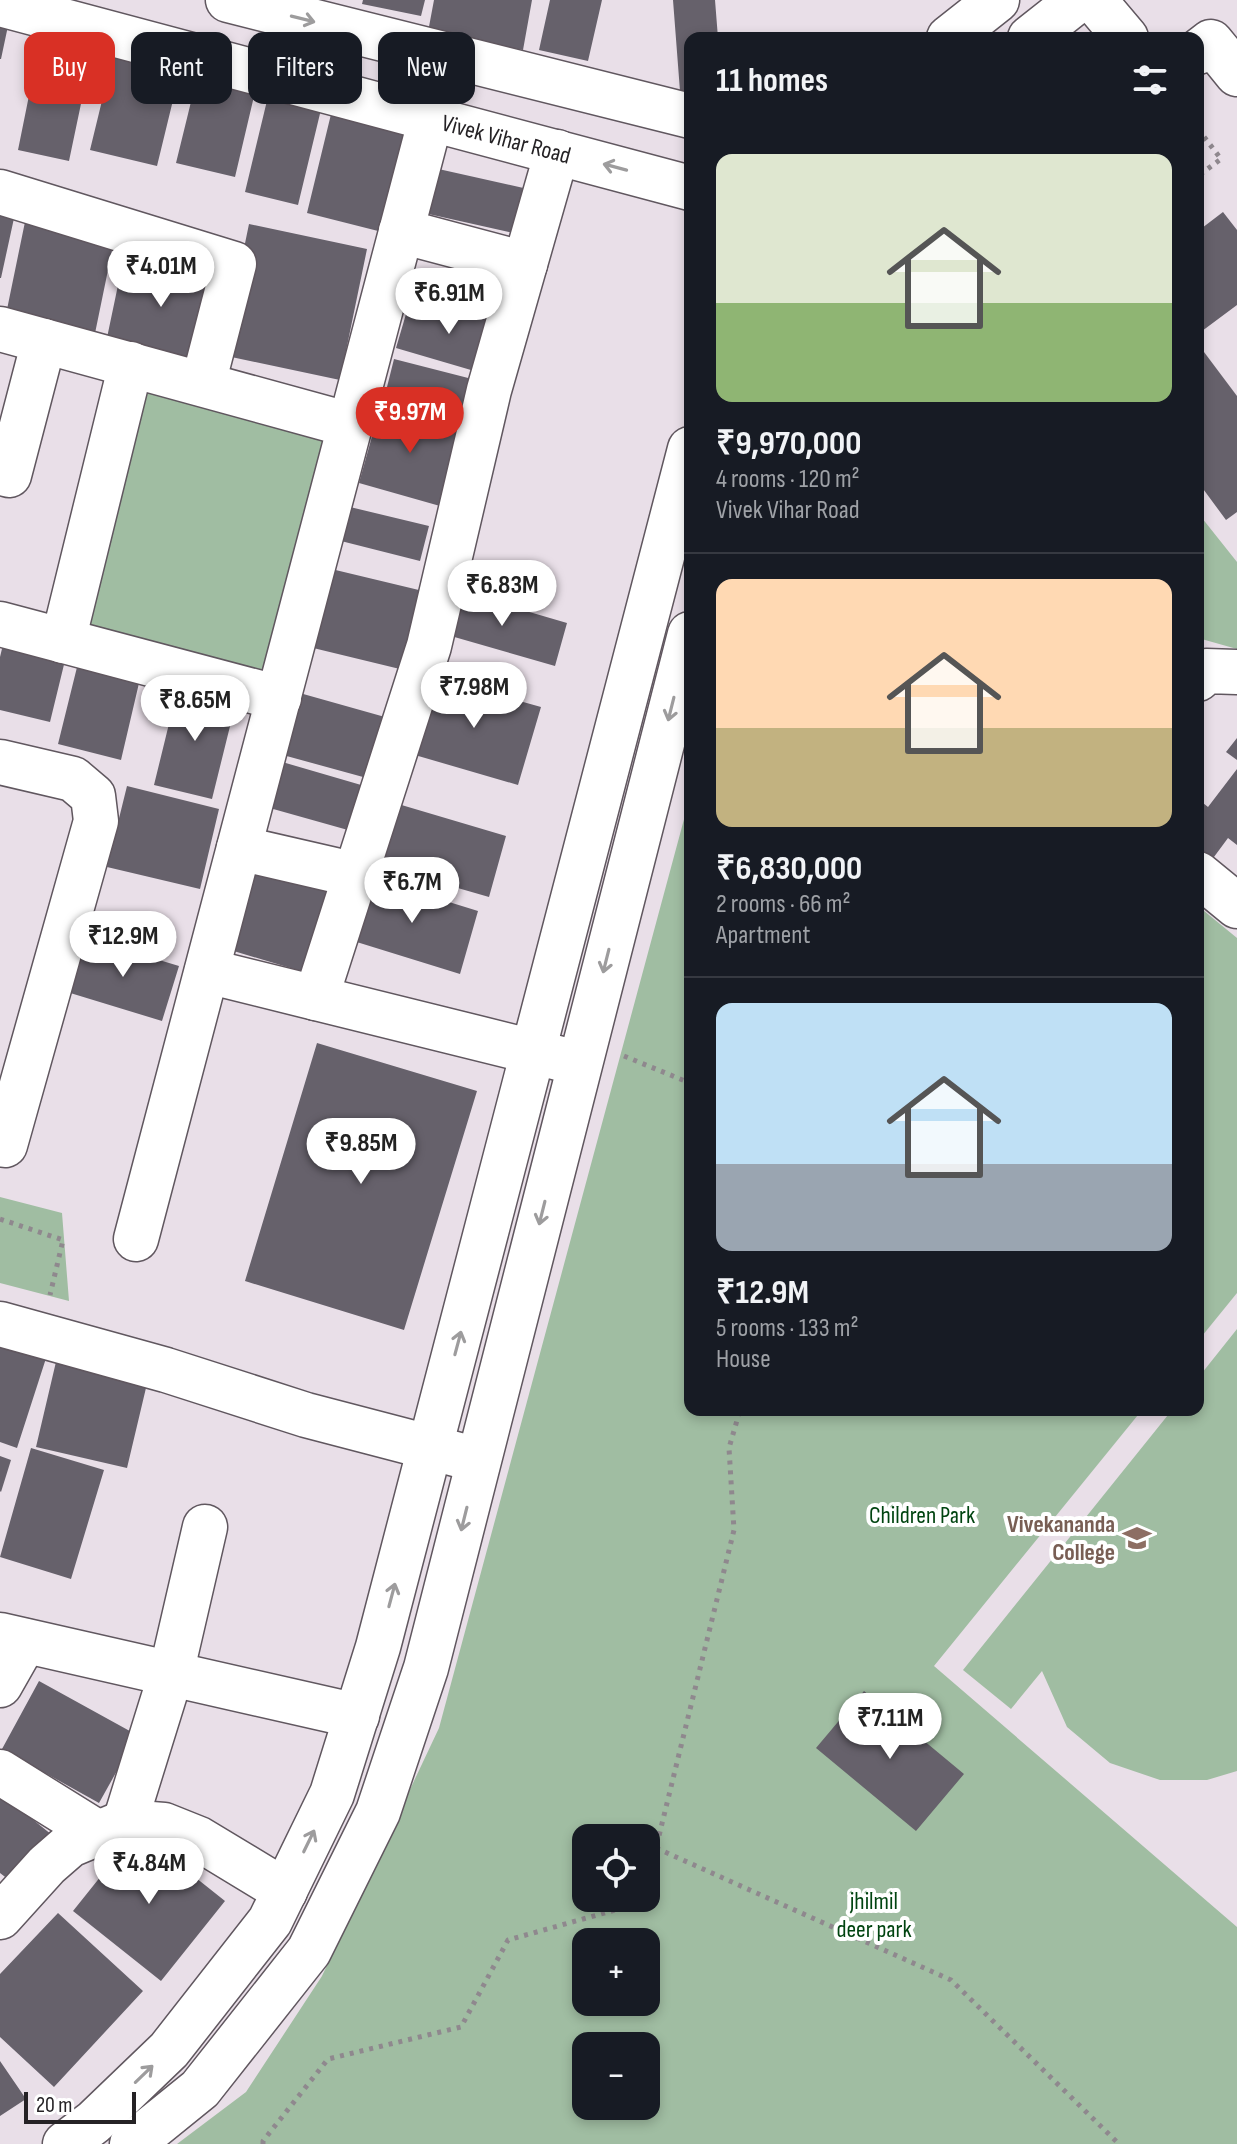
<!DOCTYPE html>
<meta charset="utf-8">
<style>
:root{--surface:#171b24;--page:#242831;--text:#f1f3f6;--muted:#9ea1a6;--line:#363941;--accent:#d93025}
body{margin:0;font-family:"Sofia Sans Condensed",sans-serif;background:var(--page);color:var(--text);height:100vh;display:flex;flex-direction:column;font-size:30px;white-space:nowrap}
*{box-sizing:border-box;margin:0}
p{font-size:26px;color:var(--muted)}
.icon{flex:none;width:44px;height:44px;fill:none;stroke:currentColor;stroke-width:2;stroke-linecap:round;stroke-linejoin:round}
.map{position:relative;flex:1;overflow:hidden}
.side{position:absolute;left:684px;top:32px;width:520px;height:1384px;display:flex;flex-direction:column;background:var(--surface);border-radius:16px;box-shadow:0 4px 12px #0003}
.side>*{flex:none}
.banner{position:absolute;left:24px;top:32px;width:540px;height:72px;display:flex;gap:16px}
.tools{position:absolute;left:572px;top:1824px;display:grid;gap:16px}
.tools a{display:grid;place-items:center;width:88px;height:88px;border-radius:16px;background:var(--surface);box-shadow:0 4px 12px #0003;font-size:40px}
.scale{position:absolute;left:24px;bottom:20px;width:112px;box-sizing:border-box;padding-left:8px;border:4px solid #252225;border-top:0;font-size:22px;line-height:28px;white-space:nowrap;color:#252225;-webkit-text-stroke:6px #fff;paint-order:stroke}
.price{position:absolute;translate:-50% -68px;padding:0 18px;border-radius:28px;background:#fff;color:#222;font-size:26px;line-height:52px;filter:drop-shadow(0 2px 4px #0008)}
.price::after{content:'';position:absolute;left:50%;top:48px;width:24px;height:18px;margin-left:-12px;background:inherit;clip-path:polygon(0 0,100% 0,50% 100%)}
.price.current{background:var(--accent);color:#fff}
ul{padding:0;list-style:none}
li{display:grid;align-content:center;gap:16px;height:424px;padding:0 32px}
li+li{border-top:2px solid var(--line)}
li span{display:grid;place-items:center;height:248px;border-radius:16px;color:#555}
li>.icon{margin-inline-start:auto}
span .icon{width:144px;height:144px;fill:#fffc;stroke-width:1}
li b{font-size:34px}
h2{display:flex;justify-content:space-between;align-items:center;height:96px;padding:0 32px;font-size:34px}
.chip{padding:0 28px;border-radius:16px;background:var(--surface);box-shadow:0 4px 12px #0003;font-size:28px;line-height:72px}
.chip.current{background:var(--accent);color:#fff}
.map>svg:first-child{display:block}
.green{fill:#a0bda2;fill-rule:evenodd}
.building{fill:#66616b}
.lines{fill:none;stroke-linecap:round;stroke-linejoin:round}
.minor-casing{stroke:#60575f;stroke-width:47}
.path{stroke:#8f888e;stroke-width:5;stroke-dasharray:4 6;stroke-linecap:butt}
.minor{stroke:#fff;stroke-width:44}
.oneway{stroke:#9d9c9d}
.labels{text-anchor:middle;stroke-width:8;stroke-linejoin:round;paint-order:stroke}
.street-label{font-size:24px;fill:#252225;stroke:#fff}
.park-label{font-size:24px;fill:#004410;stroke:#fff}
.education-label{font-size:24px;font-weight:bold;fill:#785e54;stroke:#fff;text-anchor:end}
</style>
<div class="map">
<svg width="1237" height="2144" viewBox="0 0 1237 2144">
<rect width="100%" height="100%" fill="#e9dfe8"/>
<!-- green -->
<path class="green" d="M124,373L329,435L266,679L52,618Z
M1198,513L1237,562V649L1198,638Z
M690,797V1410H1142L934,1666L1237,1927V2144H177L246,2092L322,1976L439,1728ZM586,1838H646V1898H586ZM586,1942H646V2002H586ZM586,2046H646V2106H586Z
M1198,906L1237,938V1293L1198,1341Z
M0,1197L62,1213L69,1301L0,1283Z
M1237,1329V1771L1207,1780H1160L1110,1763L1067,1727L1042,1671L1011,1709L963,1670L1172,1410H1198V1378Z"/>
<!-- building -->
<path class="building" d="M363,0H425L421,16L362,4Z
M434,0H532L523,50L428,32Z
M550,0H602L588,61L539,50Z
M673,0H715L718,38H690V104H681Z
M0,4L12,7L1,59H0Z
M116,43L183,59L157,166L90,150Z
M39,46L91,56L69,161L18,150Z
M201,61L259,75L235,177L176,163Z
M271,84L324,97L298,205L245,192Z
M333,106L412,126L386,233L307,213Z
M434,168L528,189L518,234L424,213Z
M0,205L16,209L1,278H0Z
M1223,212L1237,230V305L1198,334V223L1202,228Z
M26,217L115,236L93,343L4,324Z
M249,224L367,249L340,380L222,355Z
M126,247L218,267L196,371L104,352Z
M411,297L502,324L488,375L396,348Z
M1198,344L1237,396V512L1226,520L1198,482Z
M394,359L476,380L467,417L385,395Z
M381,404L462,427L440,506L359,483Z
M350,507L429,526L420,561L341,541Z
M323,567L423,591L404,670L305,646Z
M450,589L567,623L555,666L437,632Z
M7,628L69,644L50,722L0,710V657Z
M81,651L143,666L121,760L58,744Z
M430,676L541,707L518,785L408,753Z
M178,687L236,702L212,799L154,785Z
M289,690L392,719L374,780L272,752Z
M1237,738V760L1226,752Z
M272,759L368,787L355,832L259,805Z
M1237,769V845L1228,838L1211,861L1198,851V799L1208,807Z
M127,786L219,809L200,889L107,867Z
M388,801L506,836L489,897L371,863Z
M256,855L345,882L317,976L227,949Z
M365,876L478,911L460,974L347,939Z
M83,937L179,966L162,1021L67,992Z
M317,1043L477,1091L404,1330L245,1281Z
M0,1334L49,1349L17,1448L0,1442Z
M59,1349L150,1371L127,1468L36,1447Z
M31,1448L104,1470L71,1579L0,1557Z
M0,1456L11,1460L1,1492L0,1491Z
M39,1681L137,1735L99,1803L2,1749Z
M864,1691L964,1774L916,1831L816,1748Z
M0,1793L52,1835L13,1883L0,1873Z
M137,1831L225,1901L161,1981L73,1911Z
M58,1913L143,1991L54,2087L0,2037V1974Z
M0,2061L26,2099L0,2116Z"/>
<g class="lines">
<defs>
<g id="minor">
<path d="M228,0L690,116"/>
<path d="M1094,0L1126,38"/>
<path id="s1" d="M0,4L690,188"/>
<path d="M949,38L997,0"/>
<path d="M1030,38L1078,0"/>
<path d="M1198,52L1211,42L1237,74"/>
<path d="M0,192L234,264L203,384"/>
<path d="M401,231L525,264"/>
<path d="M0,329L350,425"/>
<path d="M0,472L9,475L44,341"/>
<path d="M0,624L279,698"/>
<path d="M63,641L131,364"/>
<path d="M1198,679L1206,671L1237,672"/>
<path d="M0,762L73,779L93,796L96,821L5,1145L0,1144"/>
<path d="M239,848L356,875"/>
<path d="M1198,874L1237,906"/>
<path d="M207,971L562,1059"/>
<path d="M316,998L429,646L489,390L557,152"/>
<path d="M136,1239L431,118"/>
<path d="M0,1324L166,1370L306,1415L459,1455"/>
<path d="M0,1635L357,1716"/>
<path d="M0,1685L25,1641"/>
<path d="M0,1772L98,1833"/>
<path d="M125,1822L171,1674L205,1527"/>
<path d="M0,1917L47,1865L70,1845L125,1822L164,1825L199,1839L285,1891"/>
<path d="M65,2144L94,2122L169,2050L270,1921L332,1794L378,1647L690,449"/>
<path d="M132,2144L200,2089L309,1951L378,1812L426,1668L690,634"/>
</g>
</defs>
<!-- minor casing -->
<use href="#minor" class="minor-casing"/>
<!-- path -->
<path class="path" d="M1198,129L1221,159L1198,176
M624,1056L690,1083
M0,1219L63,1240L50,1295
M656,1848L951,1980L1119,2144
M646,1873L656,1848L734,1530L729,1448L740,1410
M263,2144V2141L328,2059L461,2027L508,1940L633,1905L636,1898"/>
<!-- minor -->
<use href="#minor" class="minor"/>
</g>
<!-- one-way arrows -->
<defs><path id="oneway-shaft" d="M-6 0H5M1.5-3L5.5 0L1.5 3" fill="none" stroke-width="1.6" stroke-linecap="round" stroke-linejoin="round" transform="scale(2)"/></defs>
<g class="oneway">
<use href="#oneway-shaft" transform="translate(303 19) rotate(14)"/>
<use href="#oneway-shaft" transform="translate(615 167) rotate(-165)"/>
<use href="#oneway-shaft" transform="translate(671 709) rotate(104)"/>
<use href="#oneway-shaft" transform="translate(606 961) rotate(104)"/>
<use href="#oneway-shaft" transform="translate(542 1213) rotate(104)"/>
<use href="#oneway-shaft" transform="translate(458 1343) rotate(-75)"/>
<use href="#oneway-shaft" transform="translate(464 1519) rotate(104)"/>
<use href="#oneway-shaft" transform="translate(392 1595) rotate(-75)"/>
<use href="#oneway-shaft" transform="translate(309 1841) rotate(-64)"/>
<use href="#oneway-shaft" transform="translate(144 2074) rotate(-44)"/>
</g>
<!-- icons -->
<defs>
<symbol id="university-bare" viewBox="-9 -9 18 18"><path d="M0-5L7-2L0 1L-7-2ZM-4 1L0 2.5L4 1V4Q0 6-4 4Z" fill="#8d6e63" stroke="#fff" stroke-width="2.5" paint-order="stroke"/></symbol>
</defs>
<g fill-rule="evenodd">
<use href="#university-bare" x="1117" y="1518" width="40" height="40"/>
</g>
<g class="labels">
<!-- street labels -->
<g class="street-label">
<text dy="8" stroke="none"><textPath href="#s1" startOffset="524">Vivek Vihar Road</textPath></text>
</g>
<!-- park labels -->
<g class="park-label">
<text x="922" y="1523">Children Park</text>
<text x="874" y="1909">jhilmil<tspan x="874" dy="28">deer park</tspan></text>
</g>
<!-- education labels -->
<g class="education-label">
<text x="1115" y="1532">Vivekananda<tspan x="1115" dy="28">College</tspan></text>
</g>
</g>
</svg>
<div class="tools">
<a><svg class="icon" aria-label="locate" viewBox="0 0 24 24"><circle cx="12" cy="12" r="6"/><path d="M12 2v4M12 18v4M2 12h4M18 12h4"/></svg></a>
<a>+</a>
<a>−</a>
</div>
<div class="scale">20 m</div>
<b class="price" style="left:161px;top:309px">₹4.01M</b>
<b class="price" style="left:449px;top:336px">₹6.91M</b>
<b class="price current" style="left:410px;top:455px">₹9.97M</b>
<b class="price" style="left:502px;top:628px">₹6.83M</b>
<b class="price" style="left:474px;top:730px">₹7.98M</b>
<b class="price" style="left:195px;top:743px">₹8.65M</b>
<b class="price" style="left:412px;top:925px">₹6.7M</b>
<b class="price" style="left:123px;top:979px">₹12.9M</b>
<b class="price" style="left:361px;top:1186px">₹9.85M</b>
<b class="price" style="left:890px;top:1761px">₹7.11M</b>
<b class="price" style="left:149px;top:1906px">₹4.84M</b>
<div class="banner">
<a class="chip current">Buy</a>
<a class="chip">Rent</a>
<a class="chip">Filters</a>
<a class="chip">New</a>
</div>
<section class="side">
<h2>11 homes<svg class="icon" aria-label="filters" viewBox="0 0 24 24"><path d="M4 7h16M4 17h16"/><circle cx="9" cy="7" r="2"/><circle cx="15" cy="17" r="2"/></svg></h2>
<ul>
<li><span style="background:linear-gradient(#dfe7d0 60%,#8fb573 0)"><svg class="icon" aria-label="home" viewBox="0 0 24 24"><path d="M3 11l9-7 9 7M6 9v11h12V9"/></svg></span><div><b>₹9,970,000</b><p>4 rooms · 120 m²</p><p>Vivek Vihar Road</p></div></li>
<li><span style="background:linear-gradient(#ffd9b3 60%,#c2b280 0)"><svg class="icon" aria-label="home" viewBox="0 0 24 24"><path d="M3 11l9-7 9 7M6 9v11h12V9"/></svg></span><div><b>₹6,830,000</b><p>2 rooms · 66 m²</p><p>Apartment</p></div></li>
<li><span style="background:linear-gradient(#bfe0f5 65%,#9aa5b1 0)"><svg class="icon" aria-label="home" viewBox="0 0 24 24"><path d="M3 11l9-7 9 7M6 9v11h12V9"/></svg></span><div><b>₹12.9M</b><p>5 rooms · 133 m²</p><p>House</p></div></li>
</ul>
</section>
</div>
